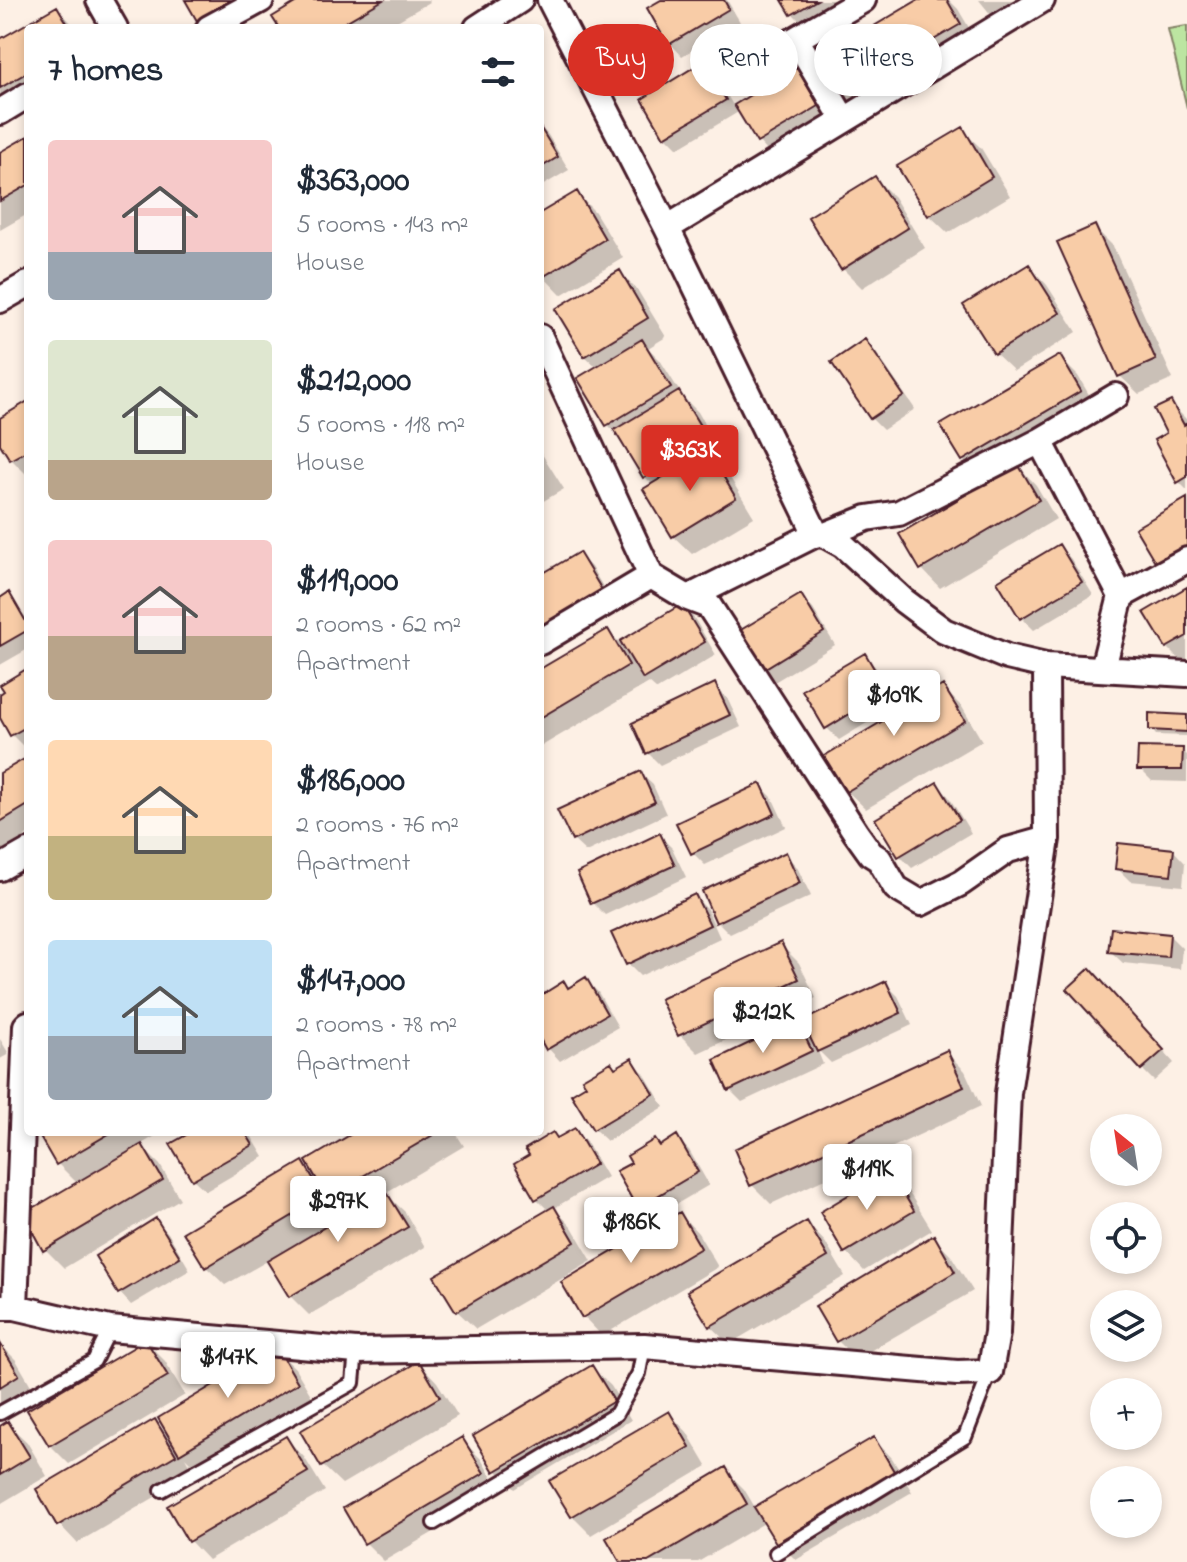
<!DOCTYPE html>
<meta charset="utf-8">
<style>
:root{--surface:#fff;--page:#f2f2f3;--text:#1f2937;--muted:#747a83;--accent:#d93025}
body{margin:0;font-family:"Indie Flower",sans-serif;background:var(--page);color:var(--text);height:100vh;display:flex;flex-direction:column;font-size:30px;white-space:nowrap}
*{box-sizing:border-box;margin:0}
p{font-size:26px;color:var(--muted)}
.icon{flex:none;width:44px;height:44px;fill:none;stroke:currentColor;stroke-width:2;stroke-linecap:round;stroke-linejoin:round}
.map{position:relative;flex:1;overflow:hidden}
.side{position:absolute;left:24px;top:24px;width:520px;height:1112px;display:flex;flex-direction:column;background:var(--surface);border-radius:8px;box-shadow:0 4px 12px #0003}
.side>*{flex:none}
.hud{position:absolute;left:568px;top:24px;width:498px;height:72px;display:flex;gap:16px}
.needle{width:52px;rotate:330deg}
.tools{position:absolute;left:1090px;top:1114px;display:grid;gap:16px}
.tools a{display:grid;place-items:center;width:72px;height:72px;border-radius:50%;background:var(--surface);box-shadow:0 4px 12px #0003;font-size:40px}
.price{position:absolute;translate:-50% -68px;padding:0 18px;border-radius:8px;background:#fff;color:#222;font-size:26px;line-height:52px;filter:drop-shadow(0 2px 4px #0008)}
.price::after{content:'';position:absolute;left:50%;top:48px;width:24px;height:18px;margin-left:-12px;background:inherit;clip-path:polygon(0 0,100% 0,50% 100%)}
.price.active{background:var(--accent);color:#fff}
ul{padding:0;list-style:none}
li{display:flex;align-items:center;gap:24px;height:200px;padding:0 24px}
li span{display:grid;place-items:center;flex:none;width:224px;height:160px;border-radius:8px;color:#555}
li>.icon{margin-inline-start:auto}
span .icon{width:96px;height:96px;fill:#fffc;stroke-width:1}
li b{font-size:34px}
h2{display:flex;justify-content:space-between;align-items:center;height:96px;padding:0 24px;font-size:34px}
.pill{padding:0 28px;border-radius:36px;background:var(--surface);box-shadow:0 4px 12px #0003;font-size:28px;line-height:72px}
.pill.active{background:var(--accent);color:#fff}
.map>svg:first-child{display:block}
.green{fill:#bce5a1;stroke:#838266;stroke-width:2}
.shadow{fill:#0003;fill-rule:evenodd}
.building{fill:#f8cca7;stroke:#4a1f2b;stroke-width:2}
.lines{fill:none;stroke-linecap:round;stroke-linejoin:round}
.lane-casing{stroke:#4a1f2b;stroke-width:18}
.street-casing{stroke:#4a1f2b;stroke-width:30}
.lane{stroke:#fff;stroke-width:12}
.street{stroke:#fff;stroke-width:24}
</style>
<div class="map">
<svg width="1187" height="1562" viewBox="0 0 1187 1562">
<rect width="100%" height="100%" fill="#fdf0e5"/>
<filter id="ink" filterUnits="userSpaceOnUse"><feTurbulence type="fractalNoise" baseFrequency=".0125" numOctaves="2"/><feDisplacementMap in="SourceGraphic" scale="16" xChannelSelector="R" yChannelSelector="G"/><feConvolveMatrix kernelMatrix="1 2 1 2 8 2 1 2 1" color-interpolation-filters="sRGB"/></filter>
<g filter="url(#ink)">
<!-- green -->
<path class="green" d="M1187,26V108L1168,29Z"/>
<!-- shadow -->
<path class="shadow" d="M304,0H428L430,2L385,28H281Z
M664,0H727L740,22L682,56L670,43Z
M784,0H849L805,26L793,14Z
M922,0H949L958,9L978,43L861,111L843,92Z
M979,0H1030L996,21Z
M57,8L76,28H28V101L0,117V42Z
M703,64L716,76L734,107L796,70L808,82L829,118L770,154L758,141L740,111L678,148L666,136Z
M540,127L548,135L569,170L540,187Z
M962,130L981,148L1010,196L948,233L929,215Z
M28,138V214L0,230V155Z
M875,178L894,197L925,248L862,288L843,269L811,218Z
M576,193L595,212L623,258L561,295L540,273V215Z
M1094,227L1113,246L1173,379L1139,394L1120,376Z
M1029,266L1047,285L1077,332L1014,371L995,353Z
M619,272L638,291L666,337L648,348L660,360L683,397L698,412L725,459L718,463L726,471L754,517L692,554L673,536L653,485L645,477L623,440L608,425L580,379L598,368L585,356Z
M865,341L877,354L915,409L883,430L871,418Z
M1059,357L1078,376L1098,410L982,479L963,460Z
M28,403V476L11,459L0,440V420Z
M1170,403L1187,420V490L1178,481L1169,434Z
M540,451L564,489L540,503Z
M1018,466L1036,485L1056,519L940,588L922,569Z
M1059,546L1071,559L1093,595L1034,630L1022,618Z
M578,554L591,567L613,603L553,638L540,625V577Z
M1187,589V665L1186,666L1167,647Z
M8,595L28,620V649L0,665V600Z
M801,597L813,609L835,645L776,681L763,669Z
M682,606L694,618L716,655L657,690L649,683L540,747V671L608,631L620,643Z
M864,655L876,668L898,704L839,740L827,728Z
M28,671V745L24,747L12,735L0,714V696Z
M715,686L727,698L741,727L660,765L648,753Z
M943,688L962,707L982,741L866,809L847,791Z
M1187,717V736L1156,735L1151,729Z
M1182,750L1187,755V782L1152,781L1140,769Z
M28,759V835L0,851V775Z
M640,773L653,785L666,814L586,852L573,840Z
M937,784L949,797L971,833L912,868L900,856L878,820Z
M760,785L772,797L786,827L705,865L693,853Z
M660,836L672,848L686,877L605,915L593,903Z
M1173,850L1185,863L1183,886L1130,881L1118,869Z
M785,854L797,867L811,896L730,934L718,922Z
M694,896L707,909L720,938L640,976L627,963Z
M1169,935L1182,948L1180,969L1123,963L1110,951Z
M780,944L799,963L816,998L698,1053L680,1035Z
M585,980L598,992L618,1027L560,1061L548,1048L540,1035V998L569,989Z
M1102,983L1174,1063L1154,1081L1142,1069Z
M886,984L898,996L912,1025L831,1063L817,1049L823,1064L742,1102L730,1090L797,1022L811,1037Z
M0,1039L9,1054L0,1059Z
M946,1052L965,1071L981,1106L771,1204L752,1185L736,1150Z
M632,1061L644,1073L664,1107L607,1141L594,1129L574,1095Z
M575,1131L587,1143L607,1177L554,1208L572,1227L592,1261L476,1329L457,1311L549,1211L537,1199L559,1140Z
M39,1132H162L140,1145L160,1165L180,1199L64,1268L45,1249L78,1184L58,1164Z
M186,1132H249L264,1157L206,1191L193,1179L189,1136Z
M359,1132H455L464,1146L385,1193L405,1212L425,1247L309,1315L290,1296L269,1260L225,1285L206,1267L303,1164L315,1177ZM335,1202L348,1216L343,1219Z
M676,1138L689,1150L709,1185L651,1219L639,1206L633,1163Z
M889,1173L908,1191L932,1230L864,1271L846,1252L823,1213Z
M680,1214L698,1233L718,1267L602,1336L584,1317Z
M156,1221L168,1233L190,1270L131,1305L119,1292Z
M807,1223L825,1242L845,1276L729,1344L710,1326Z
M934,1238L952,1257L973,1291L856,1359L838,1341Z
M146,1342L165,1361L185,1395L69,1464L50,1445Z
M0,1344L16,1360L36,1394L0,1416Z
M276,1350L295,1368L315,1402L199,1471L185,1457L194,1474L77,1543L59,1524L155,1421L169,1436Z
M419,1363L437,1382L458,1416L342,1484L323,1466Z
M592,1368L611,1386L631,1420L515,1489L496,1470Z
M669,1413L687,1432L707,1466L591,1535L572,1516Z
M8,1424L27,1442L47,1476L0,1504V1428Z
M286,1438L304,1457L325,1491L208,1560L190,1541L170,1507Z
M874,1439L892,1458L912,1492L796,1560L777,1542L766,1522L698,1562H623L725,1470L744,1489L756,1509Z
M462,1440L481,1459L501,1493L384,1561L366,1543Z"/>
<!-- building -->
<path class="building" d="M185,0H233L197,21Z
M300,0H383L335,28H279L272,17Z
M661,0H724L729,9L668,45L647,8Z
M782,0H817L791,15Z
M918,0H947L961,24L841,94L820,58Z
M57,6L70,28H28V72L0,88V39Z
M704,61L726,100L664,137L642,99Z
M796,67L819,106L757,143L734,105Z
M540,127L558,157L540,168Z
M963,127L992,177L928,216L897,166Z
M28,136V185L0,201V152Z
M875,176L908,228L841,270L808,217Z
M577,191L605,239L541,278L540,213Z
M1095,225L1156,360L1118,377L1057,242Z
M1029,264L1060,313L994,354L963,305Z
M620,270L648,318L584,357L555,309Z
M642,339L671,387L606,426L577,378Z
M865,339L904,396L870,419L831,362Z
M1060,355L1081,391L962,461L940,425Z
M679,391L708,439L643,478L614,430Z
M28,401V450L10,460L0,444V418Z
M1171,401L1184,425L1187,423V477L1177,483L1154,440L1166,433L1154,409Z
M708,450L736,498L672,537L643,489Z
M1018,464L1039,500L920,570L899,534Z
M1187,498V547L1157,565L1135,528Z
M1059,544L1082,582L1020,619L997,581Z
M579,552L602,590L540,627V575Z
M1187,587V636L1166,648L1144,612Z
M9,592L28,625V630L0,646V598Z
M801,594L824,632L762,670L739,631Z
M682,604L705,642L643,679L620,641Z
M608,629L629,665L540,718V669Z
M865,653L887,691L825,729L802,690Z
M28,668V726L10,736L0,718V694L4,691L0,685Z
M715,683L730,715L646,754L632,723Z
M943,685L965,721L846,792L824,756Z
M1149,713L1187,715V732L1149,730Z
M1138,747L1183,748L1182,770H1137Z
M28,757V805L0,822V773Z
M641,771L655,802L572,841L557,810Z
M937,782L960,820L898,857L875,819Z
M761,783L775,814L691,854L676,823Z
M660,833L675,865L591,904L577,873Z
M1118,843L1174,849L1171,875L1115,869Z
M786,852L800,883L716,923L702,891Z
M695,894L710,925L626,965L611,933Z
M1111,928L1170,934L1168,957L1108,952Z
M781,942L799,979L678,1036L660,999Z
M1090,968L1164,1050L1141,1070L1067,989Z
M586,977L607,1014L546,1050L540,1039V996L564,981L568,988Z
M886,981L901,1013L817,1052L802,1021Z
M797,1020L812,1051L728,1091L714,1060Z
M947,1050L964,1087L750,1186L734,1149Z
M632,1058L654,1094L593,1130L571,1094L586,1085L582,1079L611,1062L615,1068Z
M575,1128L596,1164L535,1200L514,1164L529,1155L525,1149L553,1132L557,1138Z
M37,1132H112L56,1165Z
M183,1132H245L253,1145L192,1180L170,1144L186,1135Z
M355,1132H438L327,1197L306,1161Z
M677,1135L698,1172L637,1208L616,1171L631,1163L627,1156L655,1139L660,1146Z
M142,1144L163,1180L43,1251L23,1214Z
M303,1161L324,1197L205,1268L183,1232Z
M890,1170L914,1211L844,1253L820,1212Z
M386,1191L408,1227L289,1297L267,1261Z
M554,1206L575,1242L456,1312L434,1276Z
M680,1212L701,1248L582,1318L561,1282Z
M156,1218L180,1257L118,1294L95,1256Z
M807,1221L828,1257L709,1327L687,1291Z
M934,1235L955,1272L836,1342L815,1306Z
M146,1340L168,1376L49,1446L27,1410Z
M0,1343L19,1375L0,1387Z
M277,1347L298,1383L179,1454L158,1418Z
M419,1361L440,1397L321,1467L300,1431Z
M592,1365L614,1401L494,1472L473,1436Z
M669,1411L690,1447L571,1517L549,1481Z
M155,1419L176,1455L57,1526L36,1489Z
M8,1421L30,1457L0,1475V1426Z
M286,1436L308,1472L188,1542L167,1506Z
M462,1437L484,1473L364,1544L343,1508Z
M874,1437L895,1473L776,1543L754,1507Z
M726,1467L747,1504L648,1562H620L606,1538Z"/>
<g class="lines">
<defs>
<path id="lane" d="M0,1413L94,1361L110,1329
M162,1490L353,1383L356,1351
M434,1523L616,1414L639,1373L644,1346
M776,1553L965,1437L990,1372"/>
<path id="street" d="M99,0L115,28
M550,0L667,228L816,534L825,535L843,545L904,601L944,631L1007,657L1046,666L1187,674
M209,28L261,0
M477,28L520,0
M796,39L844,120
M744,69L863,0
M0,112L28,95
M667,228L1042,0
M0,300L28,284
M540,337L651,576
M1040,441L1121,596
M825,535L867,518L899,513L1040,441L1116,396
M688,598L709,606L856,833L871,854L879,859L896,888L921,903L961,883L1008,850L1047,839
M540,642L651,576L688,598L816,534
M1103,668L1121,596L1187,560
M0,868L28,852
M0,1307H15L110,1329L356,1351L644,1346L957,1373L990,1372L997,1333L1008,1093L1047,839L1046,666
M15,1307L26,1026L28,1024"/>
</defs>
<!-- lane casing -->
<use href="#lane" class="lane-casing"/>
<!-- street casing -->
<use href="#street" class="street-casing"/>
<!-- lane -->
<use href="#lane" class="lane"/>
<!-- street -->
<use href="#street" class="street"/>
</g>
</g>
</svg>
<div class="tools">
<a><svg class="needle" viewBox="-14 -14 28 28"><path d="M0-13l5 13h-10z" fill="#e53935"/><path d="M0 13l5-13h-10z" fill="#747a83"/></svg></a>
<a><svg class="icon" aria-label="locate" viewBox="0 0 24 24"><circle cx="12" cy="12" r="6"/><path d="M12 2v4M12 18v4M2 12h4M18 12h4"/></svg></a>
<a><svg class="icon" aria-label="layers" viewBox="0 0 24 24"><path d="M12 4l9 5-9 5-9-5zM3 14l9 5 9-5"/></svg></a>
<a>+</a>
<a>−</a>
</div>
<b class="price active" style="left:690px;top:493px">$363K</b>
<b class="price" style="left:894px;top:738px">$109K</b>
<b class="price" style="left:763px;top:1055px">$212K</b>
<b class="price" style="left:867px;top:1212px">$119K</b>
<b class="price" style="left:338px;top:1244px">$297K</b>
<b class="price" style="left:631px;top:1265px">$186K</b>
<b class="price" style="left:228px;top:1400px">$147K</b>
<div class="hud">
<a class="pill active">Buy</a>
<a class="pill">Rent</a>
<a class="pill">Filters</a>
</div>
<section class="side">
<h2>7 homes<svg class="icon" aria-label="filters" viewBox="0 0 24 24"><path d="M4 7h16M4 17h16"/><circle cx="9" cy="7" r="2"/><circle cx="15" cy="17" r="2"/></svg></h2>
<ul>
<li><span style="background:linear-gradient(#f6c9c9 70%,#9aa5b1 0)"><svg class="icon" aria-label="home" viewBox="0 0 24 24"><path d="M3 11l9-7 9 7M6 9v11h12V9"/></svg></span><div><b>$363,000</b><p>5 rooms · 143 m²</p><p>House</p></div></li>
<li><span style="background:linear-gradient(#dfe7d0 75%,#b9a48a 0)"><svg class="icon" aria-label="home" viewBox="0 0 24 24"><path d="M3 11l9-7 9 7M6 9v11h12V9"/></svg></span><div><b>$212,000</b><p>5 rooms · 118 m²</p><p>House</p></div></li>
<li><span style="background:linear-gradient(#f6c9c9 60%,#b9a48a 0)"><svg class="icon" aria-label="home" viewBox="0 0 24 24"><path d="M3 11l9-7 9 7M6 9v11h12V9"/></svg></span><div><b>$119,000</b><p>2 rooms · 62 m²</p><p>Apartment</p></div></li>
<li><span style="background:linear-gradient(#ffd9b3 60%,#c2b280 0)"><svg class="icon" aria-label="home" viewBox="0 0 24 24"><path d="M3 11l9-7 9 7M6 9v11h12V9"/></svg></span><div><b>$186,000</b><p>2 rooms · 76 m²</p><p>Apartment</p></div></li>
<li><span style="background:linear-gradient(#bfe0f5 60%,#9aa5b1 0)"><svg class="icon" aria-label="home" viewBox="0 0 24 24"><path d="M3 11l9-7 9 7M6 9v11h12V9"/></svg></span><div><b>$147,000</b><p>2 rooms · 78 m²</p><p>Apartment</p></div></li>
</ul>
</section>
</div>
